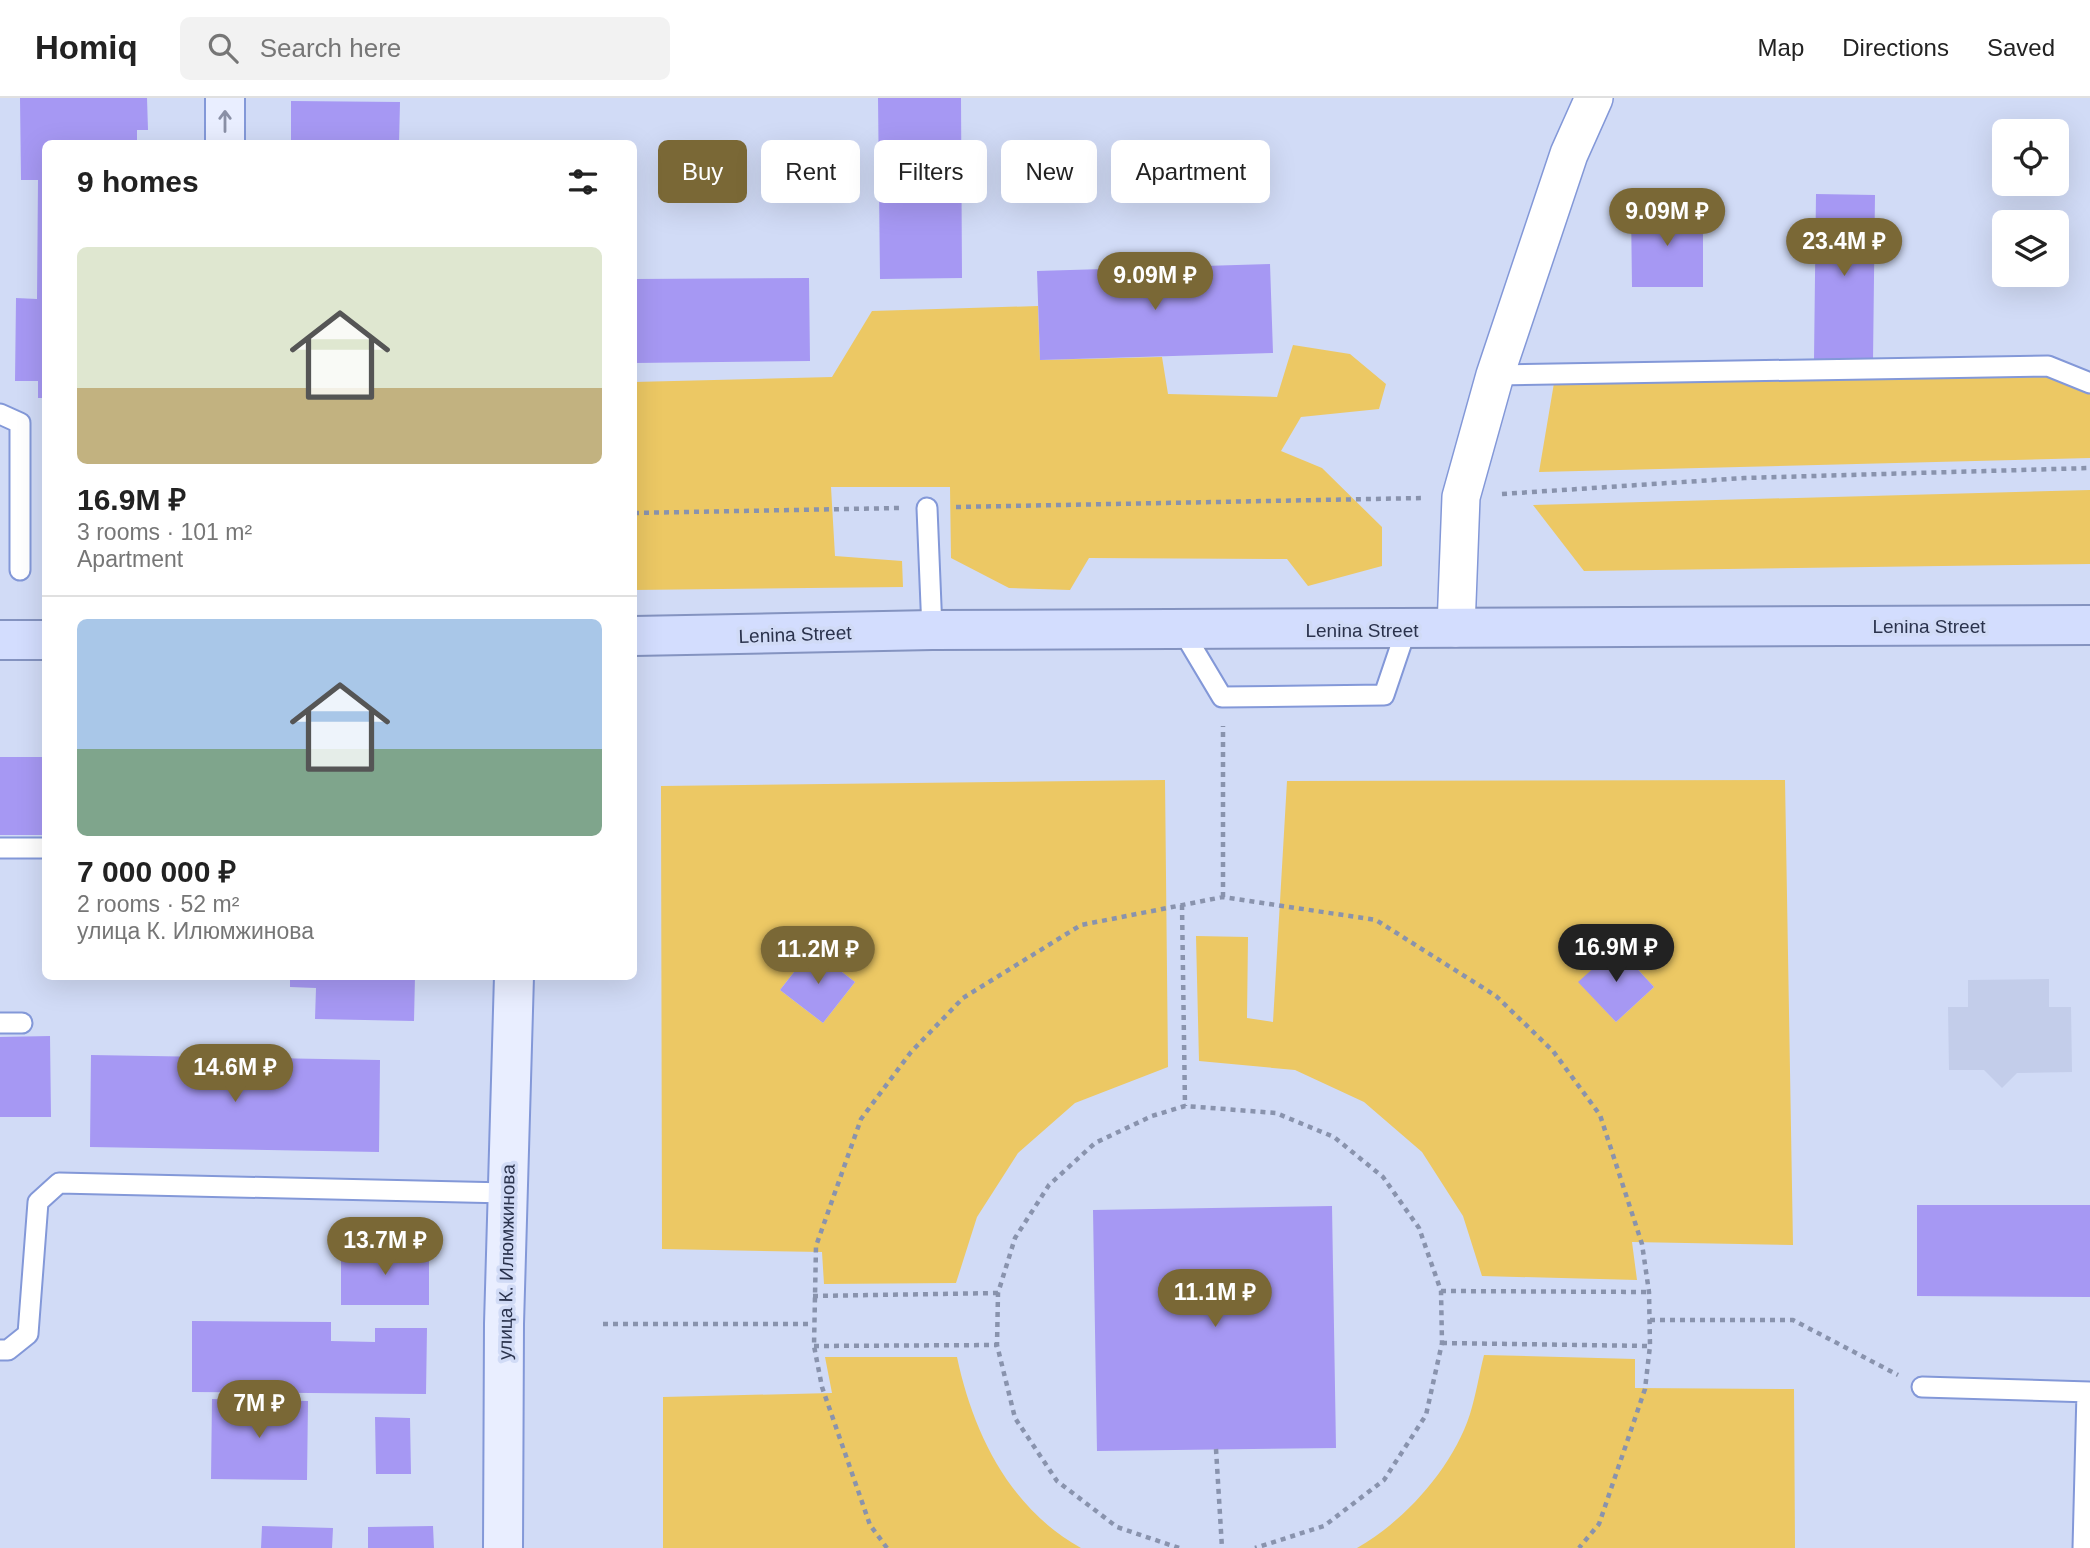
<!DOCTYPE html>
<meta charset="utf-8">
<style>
:root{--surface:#fff;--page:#f2f2f2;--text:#222;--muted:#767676;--line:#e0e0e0;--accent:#7a6836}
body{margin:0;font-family:Helvetica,sans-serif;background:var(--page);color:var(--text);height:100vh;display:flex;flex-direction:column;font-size:26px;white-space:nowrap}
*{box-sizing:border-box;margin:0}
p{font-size:23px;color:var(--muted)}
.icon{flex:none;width:38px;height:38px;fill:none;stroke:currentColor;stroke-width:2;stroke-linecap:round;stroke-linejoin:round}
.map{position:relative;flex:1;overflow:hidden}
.panel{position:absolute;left:42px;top:42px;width:595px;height:840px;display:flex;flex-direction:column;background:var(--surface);border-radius:10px;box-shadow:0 7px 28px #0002}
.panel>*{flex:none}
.banner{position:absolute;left:658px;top:42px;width:665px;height:63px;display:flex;gap:14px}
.tools{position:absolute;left:1992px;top:21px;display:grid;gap:14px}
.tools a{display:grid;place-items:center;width:77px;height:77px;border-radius:10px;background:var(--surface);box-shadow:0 7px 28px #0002;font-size:35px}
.price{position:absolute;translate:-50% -60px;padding:0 16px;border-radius:24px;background:var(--accent);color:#fff;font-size:23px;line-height:46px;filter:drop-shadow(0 2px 4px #0008)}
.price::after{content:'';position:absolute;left:50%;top:42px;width:21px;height:16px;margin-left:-10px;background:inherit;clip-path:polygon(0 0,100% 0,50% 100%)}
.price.active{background:#222;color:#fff}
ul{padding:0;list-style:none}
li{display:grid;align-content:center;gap:14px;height:371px;padding:0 35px}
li+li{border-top:2px solid var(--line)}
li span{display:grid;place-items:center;height:217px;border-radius:10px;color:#555}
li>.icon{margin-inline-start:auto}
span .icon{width:126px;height:126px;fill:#fffc;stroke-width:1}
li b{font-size:30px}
h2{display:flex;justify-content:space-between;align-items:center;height:84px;padding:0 35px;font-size:30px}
.tag{padding:0 24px;border-radius:10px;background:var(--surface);box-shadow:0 7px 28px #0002;font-size:24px;line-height:63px}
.tag.active{background:var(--accent);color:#fff}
header{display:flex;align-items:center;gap:42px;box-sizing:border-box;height:98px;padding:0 35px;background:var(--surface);border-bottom:2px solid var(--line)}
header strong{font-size:33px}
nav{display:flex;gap:38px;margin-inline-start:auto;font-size:24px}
.search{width:490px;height:63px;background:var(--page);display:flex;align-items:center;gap:18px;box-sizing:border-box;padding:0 24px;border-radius:10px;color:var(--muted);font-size:26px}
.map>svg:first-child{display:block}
.built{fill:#c3cdea}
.green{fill:#ecc864;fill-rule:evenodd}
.building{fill:#a698f3}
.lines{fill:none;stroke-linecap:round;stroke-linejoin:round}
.service-casing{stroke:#8398d8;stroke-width:23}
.minor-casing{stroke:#8398d8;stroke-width:40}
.secondary-casing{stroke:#8398d8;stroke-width:42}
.primary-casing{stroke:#8493c0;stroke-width:42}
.path{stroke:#8993ad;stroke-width:4.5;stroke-dasharray:5 5;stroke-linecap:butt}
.service{stroke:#fff;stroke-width:19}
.minor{stroke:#fff;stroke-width:37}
.secondary{stroke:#e9eeff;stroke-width:38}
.primary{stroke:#d3ddfe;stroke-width:38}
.oneway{stroke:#8a90a6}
.labels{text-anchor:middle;stroke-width:7;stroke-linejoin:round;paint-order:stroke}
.street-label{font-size:19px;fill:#2a324c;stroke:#d1dbf6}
</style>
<header>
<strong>Homiq</strong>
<div class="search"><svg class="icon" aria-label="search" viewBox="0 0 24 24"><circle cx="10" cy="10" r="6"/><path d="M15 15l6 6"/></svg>Search here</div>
<nav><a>Map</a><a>Directions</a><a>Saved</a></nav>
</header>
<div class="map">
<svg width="2090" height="1450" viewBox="0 0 2090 1450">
<rect width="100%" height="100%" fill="#d1dbf6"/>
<!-- built -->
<path class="built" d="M2049,881V909H2071L2072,974L2017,975L2002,990L1984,972H1949L1948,909H1968V882Z"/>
<!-- green -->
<path class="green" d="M1038,208L1040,262L1162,259L1168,296L1277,299L1293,247L1350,256L1386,286L1379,311L1301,319L1281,353L1322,370L1382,429V468L1308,488L1287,461L1089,460L1070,492L1009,490L951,460L950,389H831L835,458L902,463L903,489L634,492V284L832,279L872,213Z
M2042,276L2090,295V360L1539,374L1554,285Z
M2090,392V466L1584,473L1533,407Z
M1165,682L1168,969L1075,1005L1018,1055L977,1119L956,1185L824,1186L822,1154L662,1151L661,688ZM812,851L855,884L823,925L780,892Z
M1785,682L1793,1147L1632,1144L1637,1182L1482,1178L1463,1118L1422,1054L1364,1004L1295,972L1199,963L1196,838L1248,839L1247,920L1273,924L1287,683ZM1617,849L1654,889L1616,924L1579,884Z
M1484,1257L1635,1261V1290L1794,1291L1795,1450H1357C1405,1423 1453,1369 1470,1316C1476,1297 1479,1277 1484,1257Z
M825,1259H957C973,1335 1010,1411 1081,1450H663V1299L832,1295Z"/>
<!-- building -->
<path class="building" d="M20,0H147L148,32H137V46H46V300H38V283H15L16,200L37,201L38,82H21Z
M878,0H961L962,180L880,181Z
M291,3L400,4L399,46H291Z
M1816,96L1875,97L1873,263L1814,262Z
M1631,111L1703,112V189H1632Z
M1270,166L1273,255L1040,262L1037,173Z
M809,180L810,263L634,265V181Z
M0,659H46V737H0Z
M1617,849L1654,889L1616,924L1578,884Z
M812,851L855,884L823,925L780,892Z
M290,878H415L414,923L315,921L316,890L290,889Z
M50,938L51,1019H0V939Z
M91,957L380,962L379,1054L90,1049Z
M1917,1107H2090V1199L1917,1198Z
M1332,1108L1336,1350L1097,1353L1093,1112Z
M341,1151H429V1207H341Z
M192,1223L331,1224V1243L375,1244V1230H427L426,1296L192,1294Z
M212,1301L308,1303L307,1382L211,1381Z
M375,1319L410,1320L411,1376H376Z
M262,1428L333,1430L332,1450H261Z
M433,1428L434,1450H368V1429Z"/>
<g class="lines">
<defs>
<path id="service" d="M1495,277L2048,268L2090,285
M0,316L20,325V472
M927,410L932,532
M1182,532L1222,599L1384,597L1406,532
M0,750H46
M0,925H22
M0,1252H8L28,1236L38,1104L59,1085L507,1095
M1922,1289L2090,1294
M2083,1450L2087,1294"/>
<path id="minor" d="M1456,530L1461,399L1495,277L1569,56L1594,0"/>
<path id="secondary" d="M225,0V46
M503,1450L504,1226L514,878"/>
<path id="primary" d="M634,538L932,532L2090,527
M0,542H46"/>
</defs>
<!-- service casing -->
<use href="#service" class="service-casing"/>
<!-- minor casing -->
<use href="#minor" class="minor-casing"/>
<!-- secondary casing -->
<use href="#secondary" class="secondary-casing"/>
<!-- primary casing -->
<use href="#primary" class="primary-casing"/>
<!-- path -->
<path class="path" d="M1502,396L1744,380L2090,370
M956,409L1423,400
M634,415L899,410
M1223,799V628
M1182,807L1185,1008
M1441,1193L1649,1194
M813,1198L998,1195
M1650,1222H1793L1898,1277
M603,1226H813
M1442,1245L1650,1248
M814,1248L997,1247
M1216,1351L1222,1450
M887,1450L870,1427L822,1289L814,1248L816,1148L861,1021L911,954L963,900L1081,827L1223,799L1376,822L1496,898L1553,953L1600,1017L1642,1146L1649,1194L1650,1248L1645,1291L1599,1426L1579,1450
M1179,1450L1117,1429L1057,1383L1015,1320L997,1247L998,1195L1015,1140L1049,1087L1095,1045L1152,1018L1185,1008L1276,1015L1334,1039L1383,1079L1419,1130L1441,1193L1442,1245L1426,1317L1384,1382L1324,1428L1255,1450"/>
<!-- service -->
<use href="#service" class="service"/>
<!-- minor -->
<use href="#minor" class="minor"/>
<!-- secondary -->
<use href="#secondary" class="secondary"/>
<!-- primary -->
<use href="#primary" class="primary"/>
</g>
<!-- one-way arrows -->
<defs><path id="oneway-shaft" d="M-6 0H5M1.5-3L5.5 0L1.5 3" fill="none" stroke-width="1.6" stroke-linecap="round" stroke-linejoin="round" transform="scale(1.75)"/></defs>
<use class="oneway" href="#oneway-shaft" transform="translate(225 23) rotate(-90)"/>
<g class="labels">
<!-- street labels -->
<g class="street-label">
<text x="1929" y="535">Lenina Street</text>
<text x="1362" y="539">Lenina Street</text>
<text transform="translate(795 536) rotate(-2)" y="7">Lenina Street</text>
<text transform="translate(506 1164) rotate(-89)" y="7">улица К. Илюмжинова</text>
</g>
</g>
</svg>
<div class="tools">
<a><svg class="icon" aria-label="locate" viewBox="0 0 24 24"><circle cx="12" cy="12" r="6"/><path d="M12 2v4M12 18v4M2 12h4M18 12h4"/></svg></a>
<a><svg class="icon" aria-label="layers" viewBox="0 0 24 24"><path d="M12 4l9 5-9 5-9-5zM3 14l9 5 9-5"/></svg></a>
</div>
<b class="price" style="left:1667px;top:150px">9.09M ₽</b>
<b class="price" style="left:1844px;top:180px">23.4M ₽</b>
<b class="price" style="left:1155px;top:214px">9.09M ₽</b>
<b class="price active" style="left:1616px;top:886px">16.9M ₽</b>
<b class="price" style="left:818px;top:888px">11.2M ₽</b>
<b class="price" style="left:235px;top:1006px">14.6M ₽</b>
<b class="price" style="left:385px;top:1179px">13.7M ₽</b>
<b class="price" style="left:1215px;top:1231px">11.1M ₽</b>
<b class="price" style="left:259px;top:1342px">7M ₽</b>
<div class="banner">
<a class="tag active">Buy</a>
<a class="tag">Rent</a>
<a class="tag">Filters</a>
<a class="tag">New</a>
<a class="tag">Apartment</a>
</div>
<section class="panel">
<h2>9 homes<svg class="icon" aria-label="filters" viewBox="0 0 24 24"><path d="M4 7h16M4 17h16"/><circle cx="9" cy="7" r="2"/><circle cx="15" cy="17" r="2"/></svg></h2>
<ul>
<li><span style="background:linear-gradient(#dfe7d0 65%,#c2b280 0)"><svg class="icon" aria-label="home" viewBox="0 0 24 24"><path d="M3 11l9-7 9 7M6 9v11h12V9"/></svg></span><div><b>16.9M ₽</b><p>3 rooms · 101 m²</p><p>Apartment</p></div></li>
<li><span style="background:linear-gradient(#a9c7e8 60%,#7fa58c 0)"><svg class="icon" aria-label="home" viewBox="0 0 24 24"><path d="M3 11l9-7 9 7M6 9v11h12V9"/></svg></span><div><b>7 000 000 ₽</b><p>2 rooms · 52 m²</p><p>улица К. Илюмжинова</p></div></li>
</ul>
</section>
</div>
